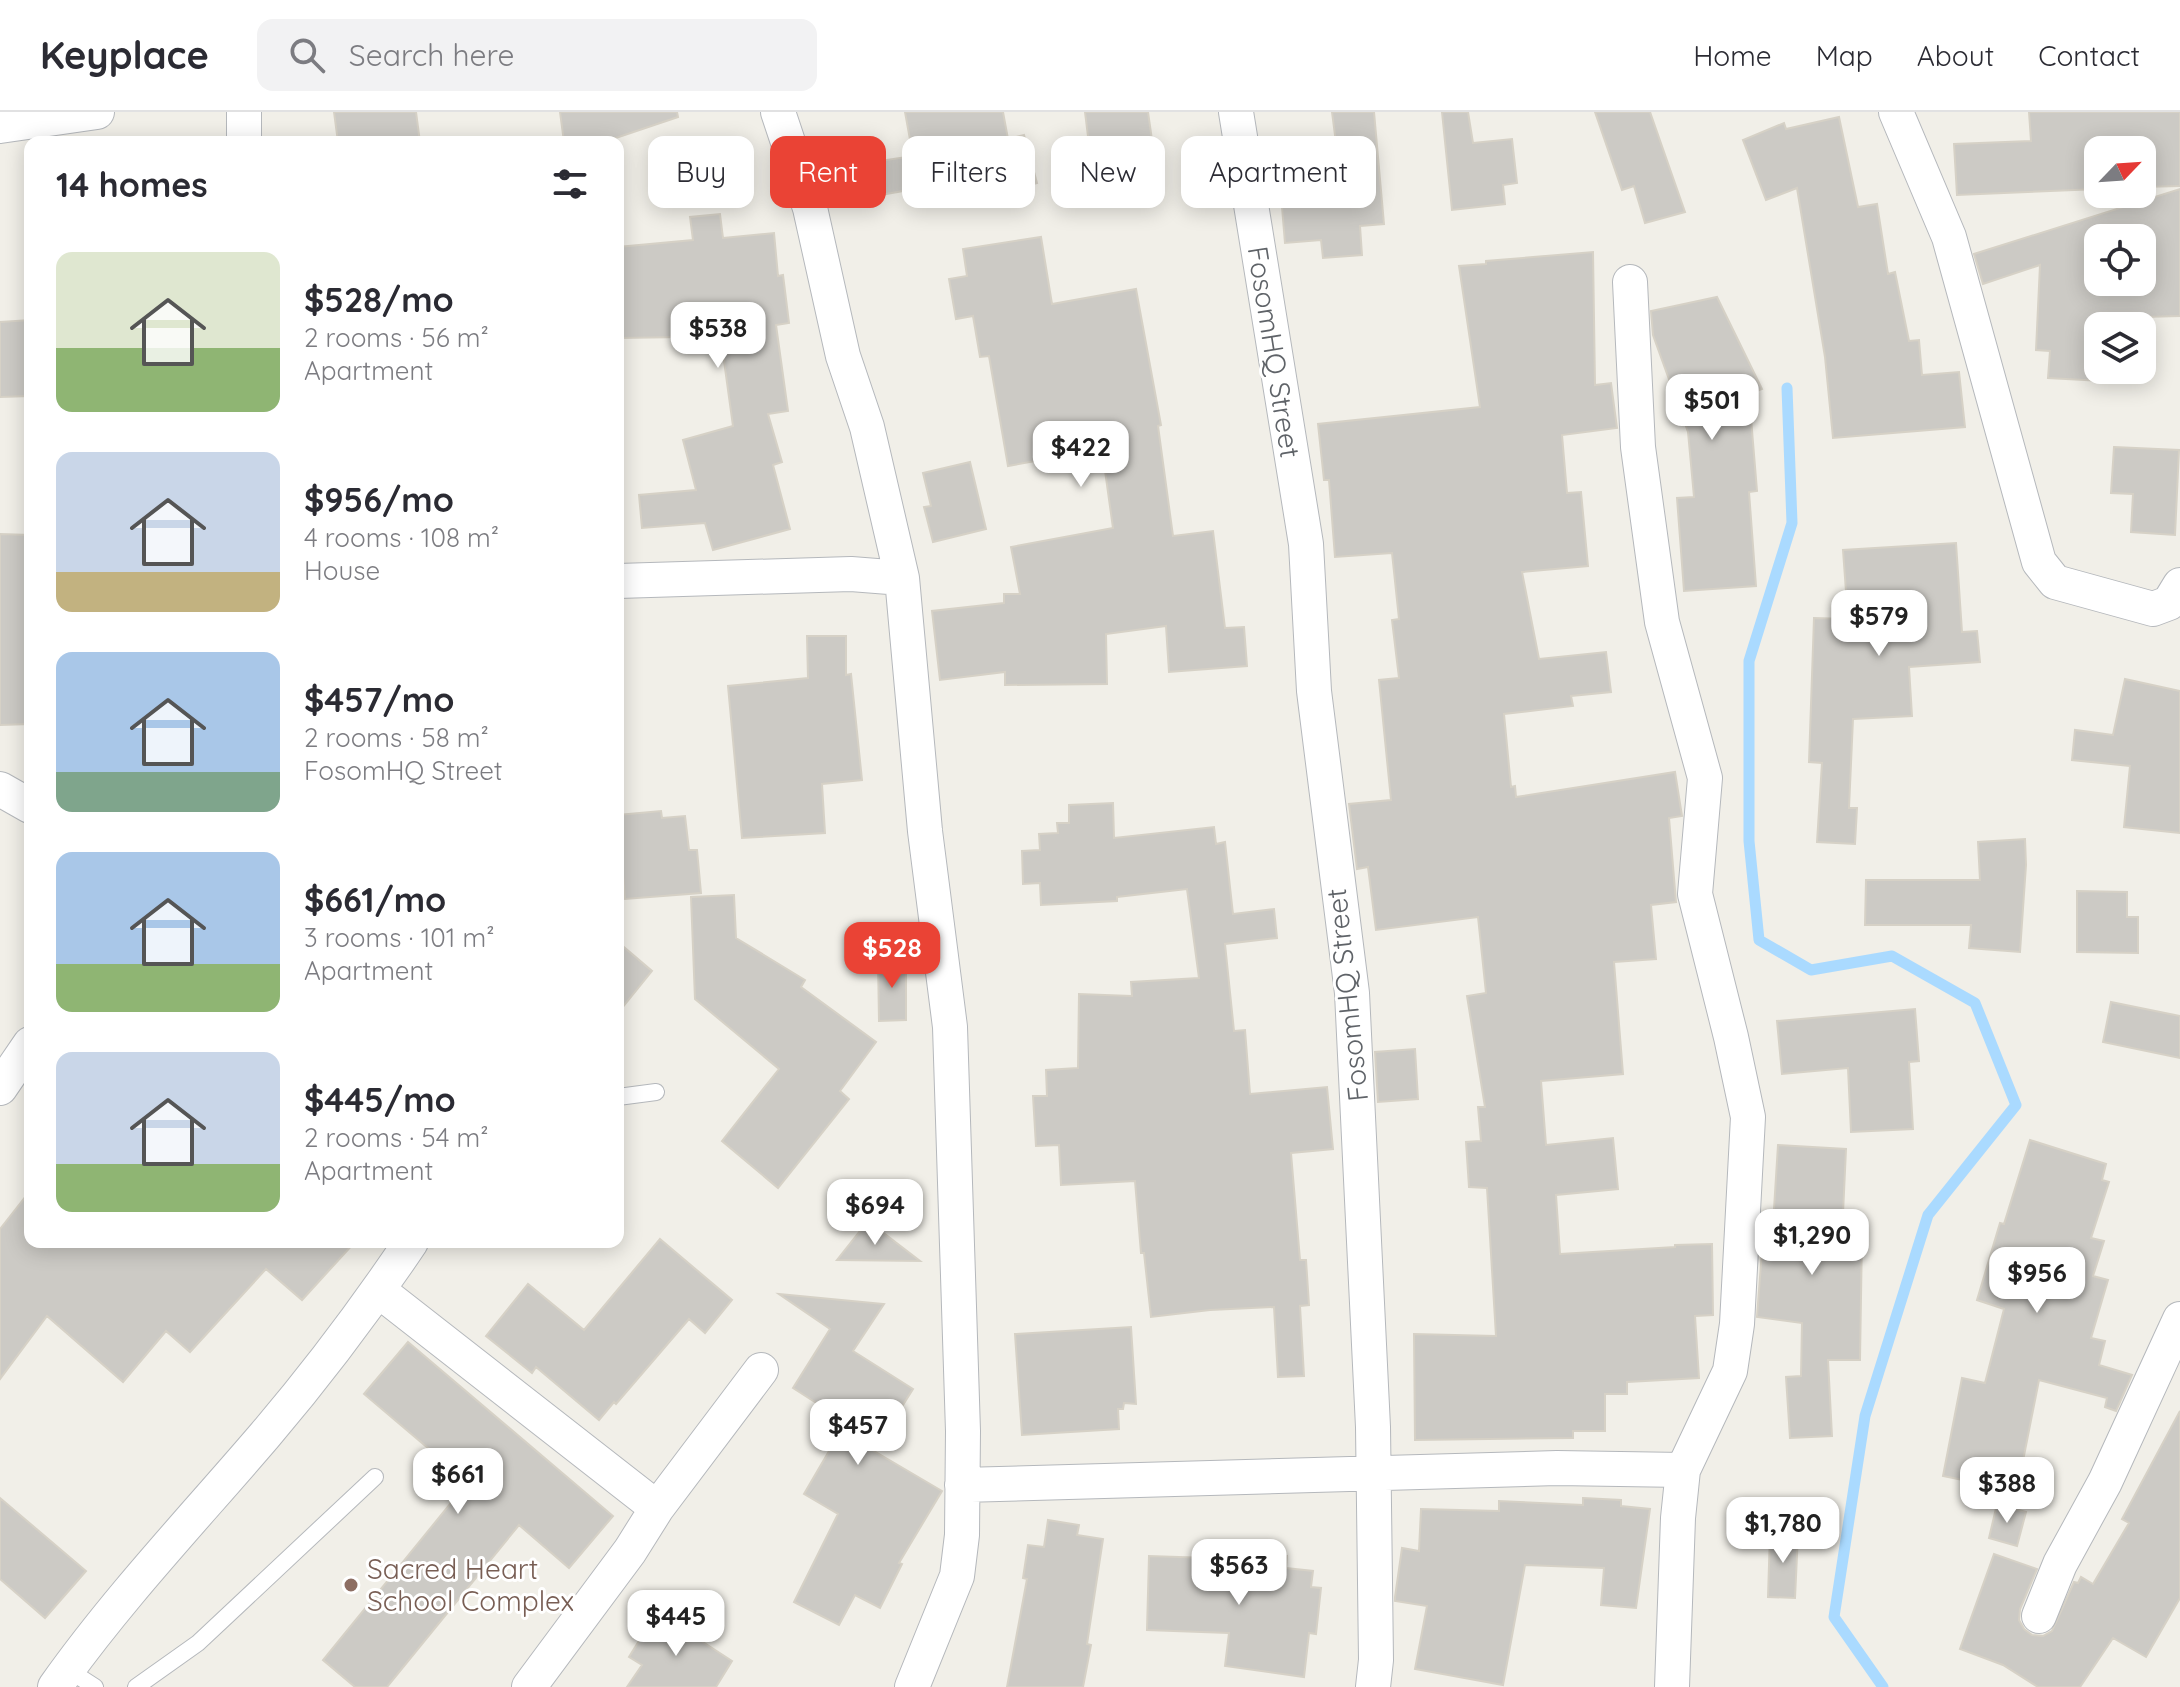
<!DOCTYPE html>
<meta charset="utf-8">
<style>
:root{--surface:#fff;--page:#f2f2f3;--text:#2b2b33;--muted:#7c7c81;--line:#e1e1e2;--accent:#ea4335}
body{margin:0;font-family:Quicksand,sans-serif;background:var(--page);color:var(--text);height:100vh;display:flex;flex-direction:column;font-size:30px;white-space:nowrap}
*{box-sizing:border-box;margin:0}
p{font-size:26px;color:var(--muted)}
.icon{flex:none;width:44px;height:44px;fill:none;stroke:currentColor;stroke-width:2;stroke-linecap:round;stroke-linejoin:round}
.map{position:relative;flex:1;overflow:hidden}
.details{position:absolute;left:24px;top:24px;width:600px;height:1112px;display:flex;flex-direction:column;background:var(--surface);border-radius:16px;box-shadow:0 4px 20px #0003}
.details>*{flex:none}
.top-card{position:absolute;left:648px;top:24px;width:760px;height:72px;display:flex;gap:16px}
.needle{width:52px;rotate:65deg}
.buttons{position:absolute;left:2084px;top:24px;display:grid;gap:16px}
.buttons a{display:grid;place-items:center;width:72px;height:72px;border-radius:16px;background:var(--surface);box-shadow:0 4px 20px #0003;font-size:40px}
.price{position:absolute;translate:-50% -68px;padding:0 18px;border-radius:16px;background:#fff;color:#222;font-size:26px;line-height:52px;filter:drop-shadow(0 2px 4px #0008)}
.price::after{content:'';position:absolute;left:50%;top:48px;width:24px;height:18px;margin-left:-12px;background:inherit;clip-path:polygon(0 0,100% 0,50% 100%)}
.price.selected{background:var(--accent);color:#fff}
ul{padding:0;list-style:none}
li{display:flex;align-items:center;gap:24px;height:200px;padding:0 32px}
li span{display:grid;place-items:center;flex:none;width:224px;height:160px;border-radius:16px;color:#555}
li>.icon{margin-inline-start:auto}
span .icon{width:96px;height:96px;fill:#fffc;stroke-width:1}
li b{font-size:34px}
h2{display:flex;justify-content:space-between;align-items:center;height:96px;padding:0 32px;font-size:34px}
.chip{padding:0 28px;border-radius:16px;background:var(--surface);box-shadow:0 4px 20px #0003;font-size:28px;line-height:72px}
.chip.selected{background:var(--accent);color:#fff}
header{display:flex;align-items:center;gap:48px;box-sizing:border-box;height:112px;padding:0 40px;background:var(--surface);border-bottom:2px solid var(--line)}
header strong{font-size:38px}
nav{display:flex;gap:44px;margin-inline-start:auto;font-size:28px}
.search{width:560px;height:72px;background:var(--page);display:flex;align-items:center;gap:20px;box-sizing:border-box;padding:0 28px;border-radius:16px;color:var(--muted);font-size:30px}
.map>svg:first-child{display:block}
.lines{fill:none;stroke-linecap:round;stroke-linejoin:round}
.stream{stroke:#aadaff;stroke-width:11}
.building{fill:#cccac5;stroke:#d6d1c6;stroke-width:2;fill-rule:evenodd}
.service-casing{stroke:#b5b8bc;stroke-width:18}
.minor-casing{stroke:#b5b8bc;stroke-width:36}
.service{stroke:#fff;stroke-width:16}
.minor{stroke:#fff;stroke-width:34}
.education-dot{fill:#8d6e63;stroke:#fff;stroke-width:3}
.labels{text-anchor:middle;stroke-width:6;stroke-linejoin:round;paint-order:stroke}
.street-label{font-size:28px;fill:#5f6368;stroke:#fff}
.education-label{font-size:28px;fill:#785e54;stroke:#fff;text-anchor:start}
</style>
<header>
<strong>Keyplace</strong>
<div class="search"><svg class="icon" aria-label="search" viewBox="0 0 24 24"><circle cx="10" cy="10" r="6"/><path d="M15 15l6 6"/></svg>Search here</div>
<nav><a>Home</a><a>Map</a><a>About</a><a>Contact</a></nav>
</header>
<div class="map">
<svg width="2180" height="1575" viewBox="0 0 2180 1575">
<rect width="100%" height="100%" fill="#f1efe8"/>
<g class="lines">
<!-- stream -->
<path class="stream" d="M1787,276L1792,411L1749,549V729L1759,828L1811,858L1892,844L1975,891L2016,993L1928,1103L1865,1304L1834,1505L1883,1575"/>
</g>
<!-- building -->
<path class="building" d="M334,0H416L420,30H338Z
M560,0H677L678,5L604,30H564Z
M905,0H1003L1008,27L1024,23L1037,71L956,92L955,85L912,93L909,78L852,88L847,54L913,44Z
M1085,0H1148L1155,49L1092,57Z
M1332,0H1374L1384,112L1360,114L1362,143L1323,146L1321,128L1285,131L1279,59L1339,54Z
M1442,0H1468L1473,31L1512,27L1517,71L1503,73L1505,92L1452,98Z
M1595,0H1650L1685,100L1645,111L1634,74L1622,78Z
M2029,0H2180V74L2142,75V38H2098V77L1957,83L1954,32L2031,29Z
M1839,5L1858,95L1877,92L1888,162L1895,160L1909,229L1919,228L1922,263L1959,260L1965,315L1833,326L1825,245L1797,76L1766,88L1743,28L1784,11L1786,17Z
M2180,77V204L2105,206V214H2098V258H2103L2102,269L2048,266L2050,239L2036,238L2040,153L1983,172L1974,142ZM2098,126H2142V170H2098Z
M720,102L723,126L774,121L778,164L783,163L789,211L776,213L788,299L768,302L782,350L773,353L790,417L713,438L705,411L642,416L639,383L696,378L683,328L733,314L721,227L685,231V225L618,226V135L693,128L690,105Z
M1041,125L1052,192L1136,177L1161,313L1158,314L1173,424L1213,419L1225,516L1244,515L1247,554L1169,560L1166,514L1106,522L1107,572L1005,573V560L940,568L932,499L1004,491V482H1020L1011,435L1113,416L1102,337L1008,354L989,244L980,245L973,204L956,207L949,167L967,164L963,137Z
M1593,140L1595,273L1611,271L1617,316L1562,323L1567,381L1581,380L1588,454L1522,460L1539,547L1606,540L1611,580L1571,584L1573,594L1504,602L1511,675L1515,674L1516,685L1675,660L1682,704L1669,706L1676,790L1651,793L1656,847L1614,850L1623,962L1541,969L1546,1033L1613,1026L1618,1077L1556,1083L1560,1142L1675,1135V1133L1712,1132L1713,1203L1695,1204L1699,1266L1627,1270V1282H1605V1319H1573V1326L1415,1328L1414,1222L1496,1224L1487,1076L1469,1075L1466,1030L1481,1029L1478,995H1485L1467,884L1486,881L1478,805L1376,818L1368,755L1357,757L1349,692L1391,688L1379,568L1399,566L1392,508L1399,507L1392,441L1335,445L1329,368H1324L1318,312L1480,295L1459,154L1486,152V149Z
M1717,185L1762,277L1749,282L1757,379L1749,380L1756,474L1684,479L1677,386L1694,385L1688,320L1653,223L1651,199Z
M30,208V284L0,285V210Z
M2114,335L2179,338L2175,423L2131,420L2133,382L2111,381Z
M970,350L986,417L933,430L924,395L931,394L923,361Z
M0,422L30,423V612L0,613Z
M1956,431L1962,520L1977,519L1980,550L1909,555L1912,604L1853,607L1849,696H1857L1855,732L1817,730L1822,651L1809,650L1814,506L1848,507L1843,438Z
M807,524H846V563L851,562L862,668L822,672L825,721L742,726L728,574L808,566Z
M2125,567L2180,579V721L2124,715L2130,654L2072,648L2075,618L2113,623Z
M1113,691L1114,726L1214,715L1216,732L1225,730L1233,802L1274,797L1277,826L1225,832L1234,919L1245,918L1250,982L1327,975L1333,1037L1291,1041L1300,1148H1306L1309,1193L1300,1194L1304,1264L1278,1265L1274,1195L1210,1198L1151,1205L1144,1141H1141L1135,1069L1061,1073L1059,1033L1036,1034L1033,984H1047L1046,958L1078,956L1079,882L1132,884L1131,870L1199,866L1187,777L1117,785V789L1041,793L1040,771L1023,772L1022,739L1040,738L1039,722L1058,721L1057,711H1069V693Z
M661,699L662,706L685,704L689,738H697L701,781L625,787L618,703Z
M2025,727L2026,753L2020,840L1969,836L1971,813H1865L1866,768H1980L1978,730Z
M2077,779L2127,780V805H2138V841L2077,840Z
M734,783L736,826L805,868L801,875L876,930L840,979L849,987L778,1076L722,1029L779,957L695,887L691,785Z
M618,830L652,859L618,901Z
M878,848H906V908L879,909Z
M2111,890L2180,904V946L2103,930Z
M1915,897L1919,949L1909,950L1913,1017L1851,1020L1848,956L1782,962L1777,909Z
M1415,937L1418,987L1378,990L1375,940Z
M2030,1028L2106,1052L2102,1068L2109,1070L2091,1126L2104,1129L2093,1164L2108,1168L2091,1226L2105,1229L2099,1253L2132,1263L2116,1299L2105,1295L2107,1286L2039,1268L2017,1379L1943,1364L1962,1266L1985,1271L2004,1197L1977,1188L2000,1111L2004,1112Z
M1778,1033L1846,1037L1842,1123H1862L1860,1248H1828L1832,1324L1790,1326L1786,1265L1801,1264L1802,1211L1757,1205L1764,1112L1773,1113Z
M30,1079V1130H355L302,1188L266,1157L190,1240L166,1219L123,1270L47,1204L0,1267V1117Z
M868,1109L920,1149L837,1148Z
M660,1127L732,1188L705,1221L689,1207L616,1292L614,1290L599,1308L536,1255L532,1261L486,1224L528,1172L584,1218Z
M779,1182L884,1192L853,1239L913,1277L874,1339L942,1379L899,1451L902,1452L880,1496L855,1483L839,1513L794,1490L838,1402L804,1382L846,1310L793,1276L830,1217Z
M1131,1215L1136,1292L1124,1291L1123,1297H1118L1119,1317L1022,1323L1015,1222Z
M408,1230L613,1404L569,1456L519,1413L387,1575H355L323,1548L468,1370L364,1282Z
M2180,1299V1486L2146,1545L2113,1526L2080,1575H2038L2003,1553L1960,1537L1994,1442L2037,1457L2020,1497L2019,1508L2024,1517L2032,1523L2043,1524L2052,1519L2074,1470L2078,1471L2081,1465L2093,1472L2129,1411L2122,1407Z
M0,1386L86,1459L45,1506L0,1467Z
M1583,1386L1621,1388V1394L1650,1397L1636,1496L1601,1493L1604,1456L1525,1453L1503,1573L1415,1557L1427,1494L1395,1489V1485L1402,1436L1419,1439L1421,1397L1499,1399V1389L1583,1393Z
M1997,1392L2026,1400L2017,1434L1989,1426Z
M1048,1408L1079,1413L1077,1423L1103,1427L1087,1532L1091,1533L1083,1575H1007L1027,1467L1023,1466L1028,1433L1044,1435Z
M1770,1421L1798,1422L1795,1486L1768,1485Z
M1241,1439L1287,1444L1286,1456L1313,1459L1311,1475L1321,1476L1316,1522L1309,1521L1304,1565L1225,1554L1229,1521L1147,1518L1149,1444L1240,1447Z
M657,1500L732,1549L716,1575H627L642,1553L629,1545Z"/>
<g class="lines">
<defs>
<path id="service" d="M618,985L656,980
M67,1557L95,1575
M136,1575L198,1531L375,1365"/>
<path id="minor" d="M244,0V30
M778,0L810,96L843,244L867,315L902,466L925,719L950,915L963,1319L962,1423L957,1464L912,1575
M1236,0L1306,432L1314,579L1352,881L1373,1315L1376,1548L1373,1575
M1896,0L1949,125L2039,450L2055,470L2153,497L2169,491L2180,473
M0,14L97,0
M1630,170L1638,335L1662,510L1705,666L1695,782L1731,925L1748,1005L1737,1212L1730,1259L1683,1358L1678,1406L1672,1575
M618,469L851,462L902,466
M0,677L30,694
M0,976L30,932
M378,1178L657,1396
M962,1373L1557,1356L1683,1358
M2039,1504L2060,1452L2105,1370L2180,1207
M55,1575C118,1486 194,1406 265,1323C317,1262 366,1197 411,1130
M529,1575L630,1439L657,1396L761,1258"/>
</defs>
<!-- service casing -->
<use href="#service" class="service-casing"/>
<!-- minor casing -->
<use href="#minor" class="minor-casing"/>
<!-- service -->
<use href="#service" class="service"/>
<!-- minor -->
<use href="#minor" class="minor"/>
</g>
<!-- markers -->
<circle class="education-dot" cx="351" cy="1473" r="8"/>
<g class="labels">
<!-- street labels -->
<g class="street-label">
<text transform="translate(1274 240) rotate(81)" y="10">FosomHQ Street</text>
<text transform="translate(1347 883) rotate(-96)" y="10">FosomHQ Street</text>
</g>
<!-- education labels -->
<g class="education-label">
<text x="367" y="1467">Sacred Heart<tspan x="367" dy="32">School Complex</tspan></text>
</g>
</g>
</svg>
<div class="buttons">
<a><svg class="needle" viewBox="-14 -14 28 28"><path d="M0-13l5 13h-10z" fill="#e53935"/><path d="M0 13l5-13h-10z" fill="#7c7c81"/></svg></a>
<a><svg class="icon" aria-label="locate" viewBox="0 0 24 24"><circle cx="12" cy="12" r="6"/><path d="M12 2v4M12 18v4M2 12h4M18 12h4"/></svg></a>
<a><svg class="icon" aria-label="layers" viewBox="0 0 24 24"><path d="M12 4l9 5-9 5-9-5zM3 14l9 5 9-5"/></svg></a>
</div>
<b class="price" style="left:718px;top:258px">$538</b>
<b class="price" style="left:1712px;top:330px">$501</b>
<b class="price" style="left:1081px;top:377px">$422</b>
<b class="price" style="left:1879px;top:546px">$579</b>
<b class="price selected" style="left:892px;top:878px">$528</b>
<b class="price" style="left:875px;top:1135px">$694</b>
<b class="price" style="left:1812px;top:1165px">$1,290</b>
<b class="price" style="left:2037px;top:1203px">$956</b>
<b class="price" style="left:858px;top:1355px">$457</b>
<b class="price" style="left:458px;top:1404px">$661</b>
<b class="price" style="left:2007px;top:1413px">$388</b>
<b class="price" style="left:1783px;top:1453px">$1,780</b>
<b class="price" style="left:1239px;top:1495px">$563</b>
<b class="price" style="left:676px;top:1546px">$445</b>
<div class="top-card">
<a class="chip">Buy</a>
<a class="chip selected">Rent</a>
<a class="chip">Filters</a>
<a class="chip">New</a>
<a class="chip">Apartment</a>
</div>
<section class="details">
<h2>14 homes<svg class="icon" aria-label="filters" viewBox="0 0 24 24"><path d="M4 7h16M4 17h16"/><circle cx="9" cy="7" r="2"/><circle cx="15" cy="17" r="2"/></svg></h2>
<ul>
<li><span style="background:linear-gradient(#dfe7d0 60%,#8fb573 0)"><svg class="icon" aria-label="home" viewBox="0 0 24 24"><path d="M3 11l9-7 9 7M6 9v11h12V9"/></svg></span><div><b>$528/mo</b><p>2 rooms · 56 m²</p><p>Apartment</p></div></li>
<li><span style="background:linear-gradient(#c9d6e8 75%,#c2b280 0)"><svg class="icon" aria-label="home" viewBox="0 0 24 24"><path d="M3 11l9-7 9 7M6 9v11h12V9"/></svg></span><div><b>$956/mo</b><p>4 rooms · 108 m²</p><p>House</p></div></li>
<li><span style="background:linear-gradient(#a9c7e8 75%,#7fa58c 0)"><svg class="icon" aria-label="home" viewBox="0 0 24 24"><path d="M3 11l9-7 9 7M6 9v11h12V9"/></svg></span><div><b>$457/mo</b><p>2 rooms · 58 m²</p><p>FosomHQ Street</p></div></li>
<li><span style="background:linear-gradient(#a9c7e8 70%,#8fb573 0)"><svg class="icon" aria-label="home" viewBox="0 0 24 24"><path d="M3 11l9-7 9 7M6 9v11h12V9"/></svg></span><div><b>$661/mo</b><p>3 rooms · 101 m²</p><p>Apartment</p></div></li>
<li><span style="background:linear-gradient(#c9d6e8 70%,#8fb573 0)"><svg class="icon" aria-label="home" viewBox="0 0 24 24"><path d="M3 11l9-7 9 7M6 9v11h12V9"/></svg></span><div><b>$445/mo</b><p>2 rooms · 54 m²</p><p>Apartment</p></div></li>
</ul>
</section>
</div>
